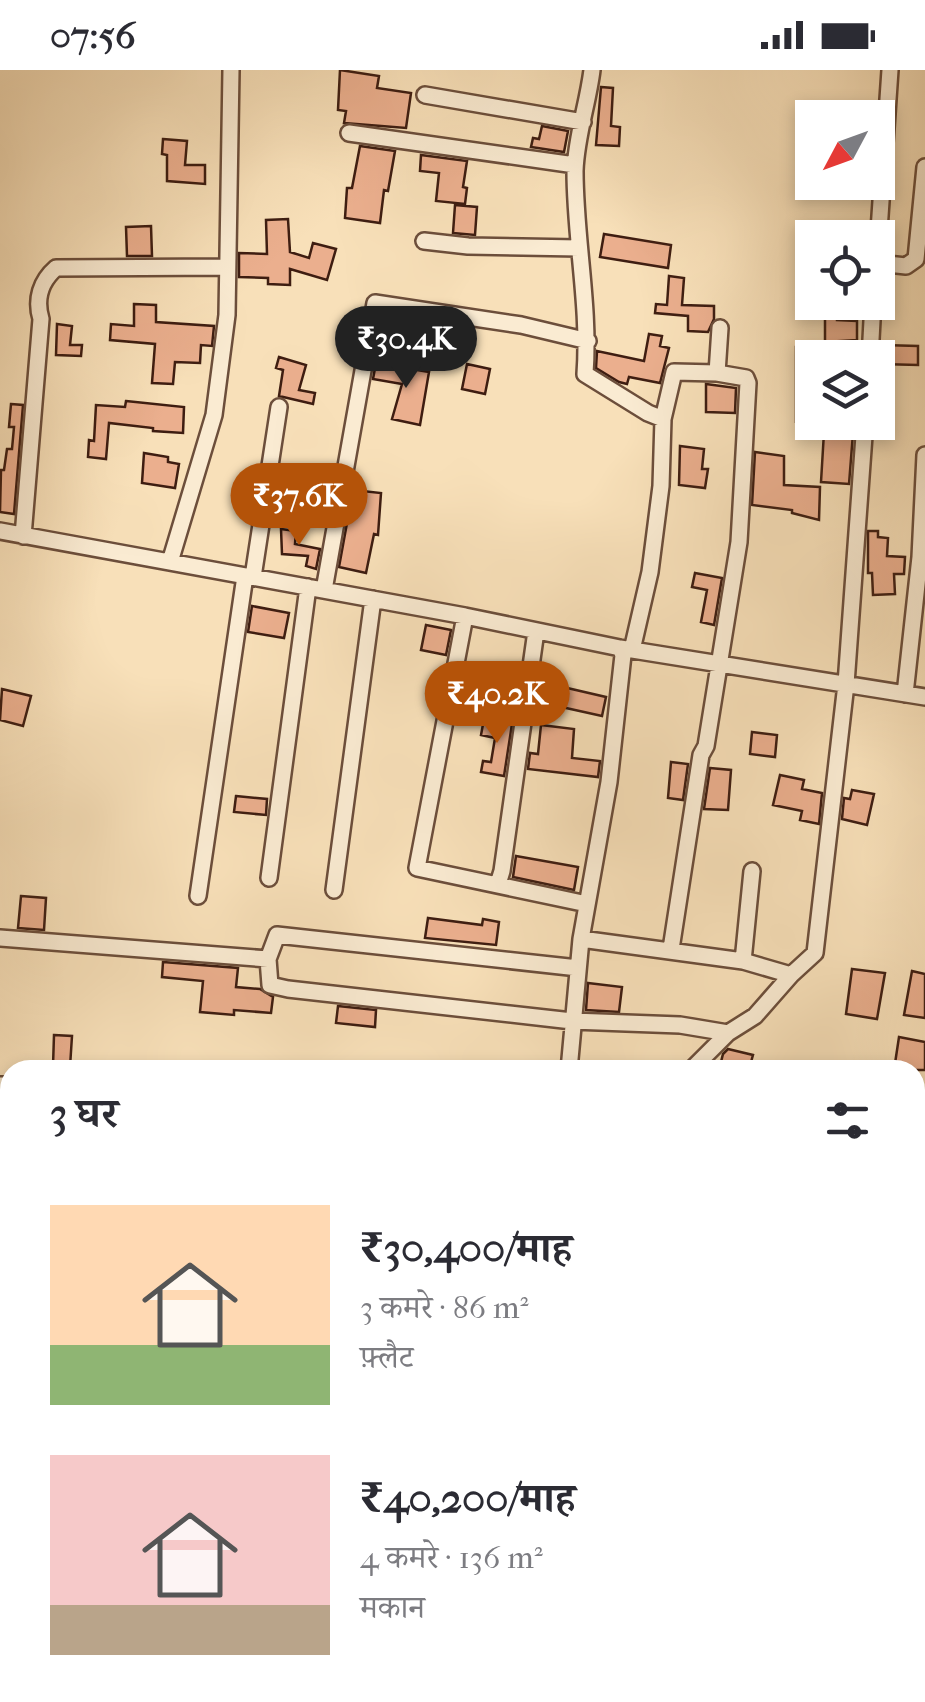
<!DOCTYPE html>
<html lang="hi">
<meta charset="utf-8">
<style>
:root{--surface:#fff;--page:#f2f2f3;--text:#2b2b33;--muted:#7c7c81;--accent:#b45309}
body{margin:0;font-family:"IM FELL French Canon","Noto Serif Devanagari",serif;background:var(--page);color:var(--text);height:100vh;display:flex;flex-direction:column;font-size:38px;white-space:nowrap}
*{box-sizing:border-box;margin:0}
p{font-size:32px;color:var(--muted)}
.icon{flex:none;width:55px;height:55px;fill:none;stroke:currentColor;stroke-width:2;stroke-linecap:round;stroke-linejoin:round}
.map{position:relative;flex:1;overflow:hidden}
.details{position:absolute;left:0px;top:990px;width:925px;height:642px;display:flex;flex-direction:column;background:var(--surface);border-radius:30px 30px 0 0;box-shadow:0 5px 15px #0003}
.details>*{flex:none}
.needle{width:65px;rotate:229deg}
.tools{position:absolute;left:795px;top:30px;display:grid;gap:20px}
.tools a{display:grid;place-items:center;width:100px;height:100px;border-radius:0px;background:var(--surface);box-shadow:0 5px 15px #0003;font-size:50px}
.price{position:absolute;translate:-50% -85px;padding:0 22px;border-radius:35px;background:var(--accent);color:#fff;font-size:32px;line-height:65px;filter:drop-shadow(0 2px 5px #0008)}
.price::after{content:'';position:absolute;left:50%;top:60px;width:30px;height:22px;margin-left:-15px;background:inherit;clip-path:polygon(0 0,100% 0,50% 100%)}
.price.current{background:#222;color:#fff}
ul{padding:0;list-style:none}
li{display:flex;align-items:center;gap:30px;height:250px;padding:0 50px}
li span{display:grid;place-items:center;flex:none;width:280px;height:200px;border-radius:0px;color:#555}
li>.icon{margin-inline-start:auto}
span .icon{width:120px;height:120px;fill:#fffc;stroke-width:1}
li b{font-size:42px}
h2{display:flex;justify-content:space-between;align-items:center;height:120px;padding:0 50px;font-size:42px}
.status{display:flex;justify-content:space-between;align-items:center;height:70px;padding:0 50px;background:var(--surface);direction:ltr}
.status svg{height:28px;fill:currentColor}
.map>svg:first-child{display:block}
.building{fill:#ebaf8e;stroke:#3e1d11;stroke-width:2.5}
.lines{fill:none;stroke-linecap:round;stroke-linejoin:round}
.minor-casing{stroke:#6c4e3b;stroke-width:20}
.minor{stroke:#faebd2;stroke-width:15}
</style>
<div class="status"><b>07:56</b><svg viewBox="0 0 49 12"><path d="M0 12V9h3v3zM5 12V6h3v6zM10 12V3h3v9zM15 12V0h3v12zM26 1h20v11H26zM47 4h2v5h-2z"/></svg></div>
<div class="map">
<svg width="925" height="1632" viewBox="0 0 925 1632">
<rect width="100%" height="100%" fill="#f8e0b9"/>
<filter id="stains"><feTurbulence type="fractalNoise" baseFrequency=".002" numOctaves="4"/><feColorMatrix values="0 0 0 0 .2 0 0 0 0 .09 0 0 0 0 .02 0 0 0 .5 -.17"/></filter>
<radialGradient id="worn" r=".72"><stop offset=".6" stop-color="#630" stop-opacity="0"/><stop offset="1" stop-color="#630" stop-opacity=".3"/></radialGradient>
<!-- building -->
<path class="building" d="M340,0L379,6L377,18L411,23L406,58L344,53L346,41L338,40Z
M601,17L613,18L611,56L620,57L619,76L596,75Z
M542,56L568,61L564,82L531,77L533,68L539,69Z
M163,69L187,71L185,95H205V114L167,111V85L162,84Z
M360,76L395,81L388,121L384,120L380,153L345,148L347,118H352Z
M421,85L467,91L463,117L467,118L465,134L436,131L439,103L420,101Z
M455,135L477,137L475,165L453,163Z
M288,149L290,182L309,188L313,173L336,179L327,210L290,199V215L268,214V208L239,207V183L267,184L266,150Z
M151,156L152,186H127L126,157Z
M604,164L671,175L668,198L600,187Z
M669,206L684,208L682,235L714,236V249L708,262L688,261V246L655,243L656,234L667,235Z
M134,234L156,235V252L214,256L212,276L201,275L200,293L175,292L173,314L152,313L155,274L110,270L111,254L134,256Z
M825,246H837V250L857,251V270L825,272Z
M57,254L72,256L70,275H82L81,286L56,285Z
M649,264L662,266L660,276L669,278L660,313L629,307L627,314L619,312L596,298L597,281L644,291Z
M882,275L918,276V295L880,294Z
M796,277H824V288H812V354L796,352Z
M279,287L306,295L299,320L315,323L313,334L279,326L283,300L276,298Z
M376,293L429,302L420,355L392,349L402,314L373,309Z
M467,294L490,299L485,324L462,319Z
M706,314L736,318L735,343L706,342Z
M126,331L184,337L183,363L153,361V358L109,353L106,389L88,387L89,370L94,371L96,335L125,337Z
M11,334L23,335L14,444L0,442L1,400H4L7,379H12L14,357H9Z
M824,362L853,363L849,414L821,412Z
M680,376L704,379L702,399H708L705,418L679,415Z
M755,382L784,386V415L820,417L819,450L792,443V440L752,435Z
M144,383L168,387V392L179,394L175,418L142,413Z
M353,420L381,423L378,465L374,464L366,503L339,497Z
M281,459L296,461L295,474L320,479L316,499L306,496L308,486L282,484Z
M868,461H878V467L888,468L887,486L905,487L904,504H894L895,524L873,525L872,503H868Z
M695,503L722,508L714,555L701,552L707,520L692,517Z
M252,536L289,543L284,568L248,562Z
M426,555L451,560L446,585L421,580Z
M550,614L606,627L602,646L539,632L542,617L549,619Z
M2,619L31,626L23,656L0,650Z
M484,649L512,654L504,706L481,702L483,691L491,692L495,668L481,665Z
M541,655L574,659L572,688L600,691L598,707L528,699L530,683L538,684Z
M752,662L777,665L775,687L750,684Z
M671,692L688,694L683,730L668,728Z
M710,698L731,700L728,740L704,739Z
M780,705L804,710L802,719L822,723L819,754L800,750L802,741L773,735Z
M852,720L874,724L867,755L842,749L844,728L850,729Z
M236,726L267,729L266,745L234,742Z
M516,786L578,797L574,820L513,807Z
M21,826L46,828L44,860L18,858Z
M428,848L482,855L483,849L499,852L496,875L425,868Z
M163,892L238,898L236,917L260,919L273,927L271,943L234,940V945L200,942L203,911L162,907Z
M852,899L885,903L877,949L846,944Z
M912,901L925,904V948L904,945Z
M588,913L622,917L619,942L586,940Z
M338,936L376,940L375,957L336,953Z
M54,965L72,966L70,997L53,996Z
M899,967L925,972V1000H894Z
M728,979L753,985L749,999L737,996L736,1000H719L723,984Z"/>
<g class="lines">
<defs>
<path id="minor" d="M592,0C588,33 576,67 575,101C575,169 590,236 585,304L648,343L663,349
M425,25L583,52
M349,63L575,95
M424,171L468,176L579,178
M878,175L890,0
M878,193L906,196L916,189L925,97
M870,288L873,232
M0,461L465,546L620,578L925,627
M23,466L41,249C35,229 41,211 56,198L227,197
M170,492L214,345L227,245L231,0
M253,507L279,337
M324,520L375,233L521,255L588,271
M465,546L417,798L587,834
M620,578L623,585L609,712L581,869L743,891L791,905L755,946L728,963L691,1000
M632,580L650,502L661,416L663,349L674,302L717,303L720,258
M905,624L920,487L925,385
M269,808L308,517
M498,814L502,801L536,561
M334,820L373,529
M198,826L245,506
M0,868L268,889
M671,879L701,685L706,676L739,472L748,313L746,308L717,303
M743,891L752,801
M578,898L277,865L268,889L270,915L288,919L572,951L680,955L728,963
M791,905L815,883L846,614L865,352
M569,1000L581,869
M0,1015H10
M915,1060L925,1062
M915,1164L925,1166
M0,1197L10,1196
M915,1258L925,1259
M0,1268L10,1267
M0,1333H10
M915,1336L925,1337
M915,1397L925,1399
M0,1405H10
M915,1489L925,1490
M0,1505H10
M915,1565L925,1566
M466,1632L469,1622
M700,1632V1622
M788,1632L789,1622
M898,1632L899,1622"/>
</defs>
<!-- minor casing -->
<use href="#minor" class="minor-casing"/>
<!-- minor -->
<use href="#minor" class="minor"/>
</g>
<rect width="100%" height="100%" filter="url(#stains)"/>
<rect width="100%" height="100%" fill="url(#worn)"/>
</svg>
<div class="tools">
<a><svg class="needle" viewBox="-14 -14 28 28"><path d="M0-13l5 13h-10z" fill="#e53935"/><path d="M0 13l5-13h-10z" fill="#7c7c81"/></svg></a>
<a><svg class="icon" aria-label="locate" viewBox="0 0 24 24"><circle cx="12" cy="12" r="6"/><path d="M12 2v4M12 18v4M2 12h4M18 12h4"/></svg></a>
<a><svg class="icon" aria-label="layers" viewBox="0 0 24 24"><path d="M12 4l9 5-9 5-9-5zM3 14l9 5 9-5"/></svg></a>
</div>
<b class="price current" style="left:406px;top:321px">₹30.4K</b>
<b class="price" style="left:299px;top:478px">₹37.6K</b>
<b class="price" style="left:497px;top:676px">₹40.2K</b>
<section class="details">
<h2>3 घर<svg class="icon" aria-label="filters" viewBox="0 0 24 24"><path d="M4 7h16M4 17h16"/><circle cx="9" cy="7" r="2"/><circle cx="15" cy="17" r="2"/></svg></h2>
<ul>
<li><span style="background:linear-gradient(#ffd9b3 70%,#8fb573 0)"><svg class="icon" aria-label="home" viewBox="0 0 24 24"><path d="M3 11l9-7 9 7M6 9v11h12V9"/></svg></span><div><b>₹30,400/माह</b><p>3 कमरे · 86 m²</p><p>फ़्लैट</p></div></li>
<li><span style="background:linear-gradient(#f6c9c9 75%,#b9a48a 0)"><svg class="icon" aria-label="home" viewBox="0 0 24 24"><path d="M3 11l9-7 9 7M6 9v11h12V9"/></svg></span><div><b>₹40,200/माह</b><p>4 कमरे · 136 m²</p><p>मकान</p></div></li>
</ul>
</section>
</div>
